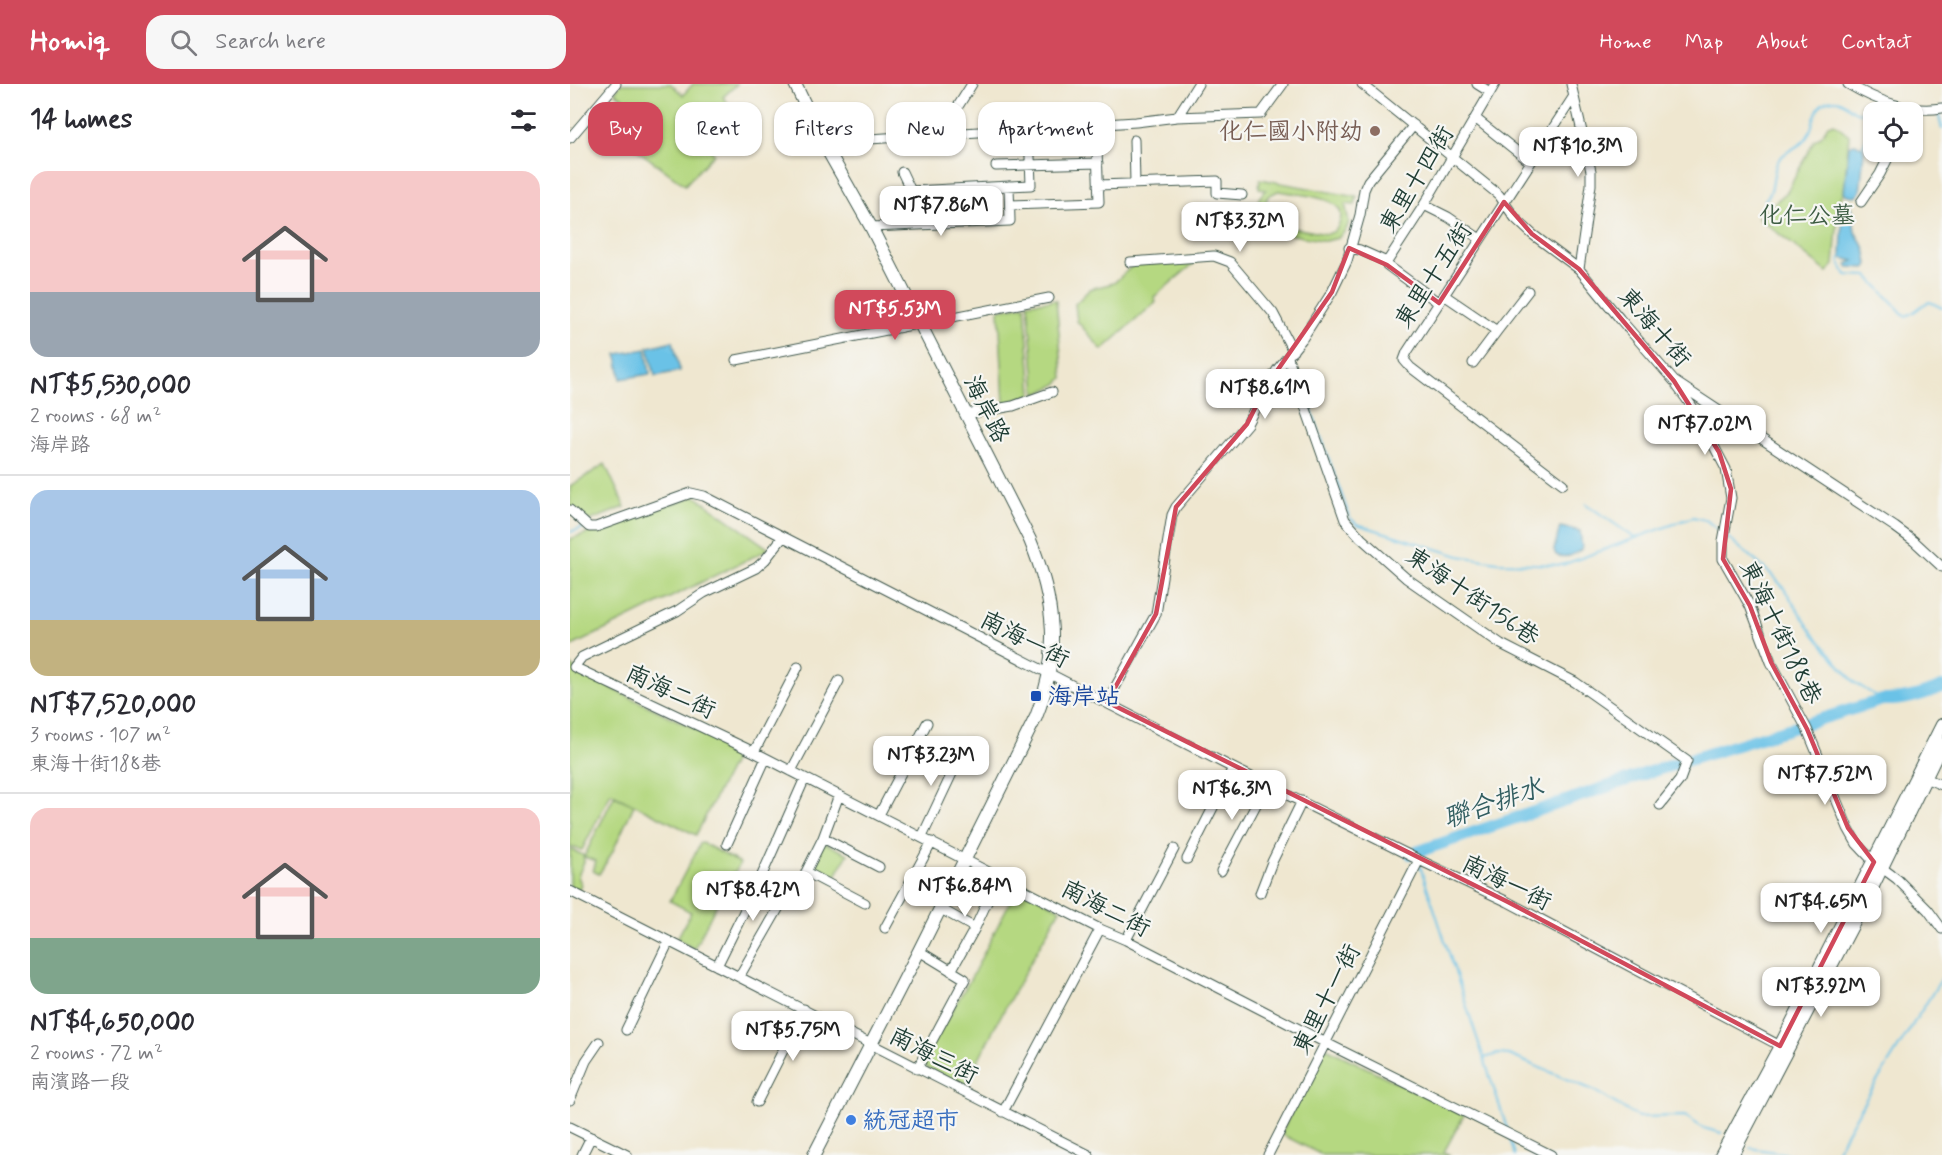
<!DOCTYPE html>
<meta charset="utf-8">
<style>
:root{--surface:#fff;--page:#f7f7f7;--text:#2b2b33;--muted:#7c7c81;--line:#e1e1e2;--accent:#d1495b}
body{margin:0;font-family:Mynerve,"LXGW WenKai TC",sans-serif;background:var(--page);color:var(--text);height:100vh;display:flex;flex-direction:column;font-size:22px;white-space:nowrap}
*{box-sizing:border-box;margin:0}
p{font-size:20px;color:var(--muted)}
.icon{flex:none;width:33px;height:33px;fill:none;stroke:currentColor;stroke-width:2;stroke-linecap:round;stroke-linejoin:round}
.map{position:relative;flex:1;overflow:hidden}
.details{display:flex;flex-direction:column;background:var(--surface);width:570px}
.details>*{flex:none}
.banner{position:absolute;left:18px;top:18px;width:570px;height:54px;display:flex;gap:12px}
.tools{position:absolute;left:1293px;top:18px;display:grid;gap:12px}
.tools a{display:grid;place-items:center;width:60px;height:60px;border-radius:12px;background:var(--surface);box-shadow:0 2px 4px #0004;font-size:30px}
.price{position:absolute;translate:-50% -51px;padding:0 14px;border-radius:12px;background:#fff;color:#222;font-size:20px;line-height:39px;filter:drop-shadow(0 2px 3px #0008)}
.price::after{content:'';position:absolute;left:50%;top:36px;width:18px;height:14px;margin-left:-9px;background:inherit;clip-path:polygon(0 0,100% 0,50% 100%)}
.price.on{background:var(--accent);color:#fff}
ul{padding:0;list-style:none}
li{display:grid;align-content:center;gap:12px;height:318px;padding:0 30px}
li+li{border-top:2px solid var(--line)}
li span{display:grid;place-items:center;height:186px;border-radius:18px;color:#555}
li>.icon{margin-inline-start:auto}
span .icon{width:108px;height:108px;fill:#fffc;stroke-width:1}
li b{font-size:26px}
h2{display:flex;justify-content:space-between;align-items:center;height:72px;padding:0 30px;font-size:26px}
.chip{padding:0 21px;border-radius:18px;background:var(--surface);box-shadow:0 2px 4px #0004;font-size:21px;line-height:54px}
.chip.on{background:var(--accent);color:#fff}
header{display:flex;align-items:center;gap:36px;box-sizing:border-box;height:84px;padding:0 30px;background:var(--accent);color:#fff}
header strong{font-size:28px}
nav{display:flex;gap:33px;margin-inline-start:auto;font-size:21px}
.search{width:420px;height:54px;background:var(--page);display:flex;align-items:center;gap:15px;box-sizing:border-box;padding:0 21px;border-radius:18px;color:var(--muted);font-size:22px}
main{display:flex;flex:1;min-height:0}
.map>svg:first-child{display:block}
.green{fill:#b5d881;stroke:#6a8a5a;stroke-width:1.5;fill-rule:evenodd}
.water{fill:#6ac2e7;stroke:#44808e;stroke-width:1.5}
.lines{fill:none;stroke-linecap:round;stroke-linejoin:round}
.stream{stroke:#6ac2e7;stroke-width:2}
.river{stroke:#6ac2e7;stroke-width:12}
.minor-casing{stroke:#3e564b;stroke-width:11}
.major-casing{stroke:#3e564b;stroke-width:14}
.minor{stroke:#fff;stroke-width:9}
.major{stroke:#fff;stroke-width:12}
.marked{fill:none;stroke:#d1495b;stroke-width:4.5;stroke-linejoin:round}
.education-dot{fill:#8d6e63;stroke:#f6f6f2;stroke-width:2}
.transit-dot{fill:#1a4fb4;stroke:#f6f6f2;stroke-width:2}
.shop-dot{fill:#3f7fe0;stroke:#f6f6f2;stroke-width:2}
.labels{text-anchor:middle;stroke-width:4.5;stroke-linejoin:round;paint-order:stroke}
.education-label{font-size:24px;fill:#785e54;stroke:#f6f6f2;text-anchor:end}
.street-label{font-size:24px;fill:#1f3d34;stroke:#f6f6f2}
.park-label{font-size:24px;fill:#3d5c43;stroke:#f6f6f2}
.transit-label{font-size:24px;fill:#164399;stroke:#f6f6f2;text-anchor:start}
.shop-label{font-size:24px;fill:#366cbe;stroke:#f6f6f2;text-anchor:start}
.water-label{font-size:26px;font-style:italic;fill:#325e61;stroke:#f6f6f2}
</style>
<header>
<strong>Homiq</strong>
<div class="search"><svg class="icon" aria-label="search" viewBox="0 0 24 24"><circle cx="10" cy="10" r="6"/><path d="M15 15l6 6"/></svg>Search here</div>
<nav><a>Home</a><a>Map</a><a>About</a><a>Contact</a></nav>
</header>
<main>
<section class="details">
<h2>14 homes<svg class="icon" aria-label="filters" viewBox="0 0 24 24"><path d="M4 7h16M4 17h16"/><circle cx="9" cy="7" r="2"/><circle cx="15" cy="17" r="2"/></svg></h2>
<ul>
<li><span style="background:linear-gradient(#f6c9c9 65%,#9aa5b1 0)"><svg class="icon" aria-label="home" viewBox="0 0 24 24"><path d="M3 11l9-7 9 7M6 9v11h12V9"/></svg></span><div><b>NT$5,530,000</b><p>2 rooms · 68 m²</p><p>海岸路</p></div></li>
<li><span style="background:linear-gradient(#a9c7e8 70%,#c2b280 0)"><svg class="icon" aria-label="home" viewBox="0 0 24 24"><path d="M3 11l9-7 9 7M6 9v11h12V9"/></svg></span><div><b>NT$7,520,000</b><p>3 rooms · 107 m²</p><p>東海十街188巷</p></div></li>
<li><span style="background:linear-gradient(#f6c9c9 70%,#7fa58c 0)"><svg class="icon" aria-label="home" viewBox="0 0 24 24"><path d="M3 11l9-7 9 7M6 9v11h12V9"/></svg></span><div><b>NT$4,650,000</b><p>2 rooms · 72 m²</p><p>南濱路一段</p></div></li>
</ul>
</section>
<div class="map">
<svg width="1372" height="1071" viewBox="0 0 1372 1071">
<rect width="100%" height="100%" fill="#f6f6f2"/>
<filter id="ink" filterUnits="userSpaceOnUse"><feTurbulence type="fractalNoise" baseFrequency=".0167" numOctaves="2"/><feDisplacementMap in="SourceGraphic" scale="12" xChannelSelector="R" yChannelSelector="G"/><feConvolveMatrix kernelMatrix="1 2 1 2 8 2 1 2 1" color-interpolation-filters="sRGB"/></filter>
<filter id="wash" filterUnits="userSpaceOnUse"><feTurbulence type="fractalNoise" baseFrequency=".008" numOctaves="4" result="noise"/><feDisplacementMap in="SourceGraphic" scale="24" xChannelSelector="R" yChannelSelector="G"/><feGaussianBlur stdDeviation="1.35" result="paint"/><feColorMatrix in="noise" values="0 0 0 0 0 0 0 0 0 0 0 0 0 0 0 0 0 1.4 0 .05"/><feComposite in="paint" operator="in"/></filter>
<g filter="url(#wash)">
<rect width="100%" height="100%" fill="#efe7d0"/>
<!-- green -->
<path class="green" d="M51,0H101L113,11L123,0H167L153,13L164,26L136,59L144,70L115,101L66,65L85,40L45,8Z
M1264,39L1279,51L1274,108L1269,118L1264,181L1257,188L1188,133L1217,108L1244,57L1252,51L1258,41Z
M690,95L787,113L785,121L775,120L779,138L776,146L768,154L756,157L701,147L688,135C686,122 686,114 696,106L689,104ZM708,107C724,110 779,112 770,137C768,145 765,148 757,150L706,141L697,135L694,124L698,112Z
M628,176L584,213L586,218L532,266L507,237L505,220L520,205L544,199L564,180Z
M486,216L493,294L487,300L466,311L458,219Z
M455,221L462,310L434,320L429,226Z
M35,380L55,423L19,437L0,422V402Z
M125,412L199,465L0,563V455Z
M0,581L47,607L169,666L126,751L41,709L12,766L0,763Z
M44,712L64,721L42,769L29,790L23,787L26,777L14,773Z
M131,758L170,779L165,789L163,788L158,796L160,798L157,800L124,865L107,855L121,828L100,817Z
M253,758L278,770L263,797L241,785Z
M0,765L13,771L14,778L8,792L11,800L8,807L0,803Z
M448,802L490,825L428,937L394,1004L350,980L400,896Z
M752,962L894,1031L874,1068L880,1071H752L711,1050Z"/>
<!-- water -->
<path class="water" d="M1284,60L1293,62L1294,67L1290,108L1285,112L1277,111L1274,108L1279,62Z
M1277,121L1282,123L1285,148L1295,164L1298,180L1296,184L1278,183L1277,180L1284,177L1271,174L1273,123Z
M103,257L110,287L85,292L78,263Z
M76,265L80,290L51,295L47,270Z
M990,443L1010,447L1012,465C1004,471 996,475 986,471L984,466Z"/>
<g class="lines">
<!-- stream -->
<path class="stream" d="M1368,29L1372,45
M1195,116C1206,105 1201,90 1208,77C1215,66 1226,65 1234,57C1247,45 1240,15 1266,16C1275,17 1279,25 1286,28C1290,29 1296,29 1300,29L1303,39L1293,62
M1271,174L1269,177L1276,191L1298,192L1335,232C1347,229 1350,220 1360,218L1372,224
M739,319L780,434L787,440L889,472L934,479L992,481L1123,433L1136,436L1153,450
M1016,420L1065,454
M0,448L14,443
M1157,453L1200,489L1213,503L1242,548L1284,598L1312,616
M850,782L938,1047
M914,974L928,970L939,971L1023,1006L1068,1033L1115,1032L1133,1044L1152,1049
M940,1055L945,1071
M1180,1064L1225,1071
M1264,1071L1296,1015L1372,894"/>
<!-- river -->
<path class="river" d="M841,770L1080,688L1312,616C1333,617 1352,611 1372,603"/>
</g>
</g>
<g filter="url(#ink)">
<g class="lines">
<defs>
<path id="minor" d="M792,0L929,111L945,134L962,150L1009,185L1050,235L1104,297L1325,443L1344,457L1372,483
M907,0L920,8
M1001,0L1021,87V101L1009,185
M1278,0C1307,17 1338,29 1372,24
M607,33L628,0
M905,34L959,77
M370,51L402,0
M0,54L46,0
M564,56L565,99
M253,58L566,38L607,33L691,30L713,0
M426,82L528,79
M332,88L341,107L461,101L459,45
M528,101L647,97V109L672,111
M1291,118L1310,90L1321,68
M440,121L529,118L526,41
M854,121L878,133L910,155
M301,143L440,137L439,102
M779,164L790,166L817,178
M560,178L644,172L660,178L703,229L723,267
M817,178L854,121L925,0
M817,178V181L869,219
M874,211L927,247L903,279
M927,247L958,207
M718,274L775,436L791,454L836,494L931,560L1005,598L1117,677L1110,696L1090,721
M166,276L479,214
M1107,302L1126,328L1156,385L1161,414L1153,457V475L1180,522L1201,578L1237,645L1278,744L1287,760L1304,778L1327,795L1358,826L1372,845
M396,330L443,322L482,308
M993,400L840,283L834,276L837,268L1004,12
M0,426L19,443H26L121,409L134,412L663,684L849,776L938,818L1216,965
M213,453L195,476L186,484L134,509L107,527L12,573L4,583L184,668L530,845L556,856L756,959L981,1071
M537,618L586,530L602,431L606,423L677,340L695,304L707,286L732,255L762,208L777,177L790,131L794,106L798,97L844,41
M184,668L228,583
M221,687L269,597
M1355,694L1372,701
M269,711L253,754L236,788L295,819
M309,731L357,639
M352,753L394,664
M253,754L309,783
M157,760L196,674
M617,775L663,684
M651,787L697,700
M0,807L519,1071
M690,809L702,778L732,717
M371,825L405,844
M315,844L362,758
M556,856L604,765
M147,882L192,791L235,694
M381,887L405,844L429,792
M169,893L208,825
M56,946L99,857
M347,985L395,895L349,867
M0,1016L16,977L29,958
M187,1018L234,925
M433,1028L530,845
M0,1043L57,1071
M12,1071L21,1053
M698,1071L849,776"/>
<path id="major" d="M225,0L253,58L301,143L460,456C485,516 491,571 466,633L349,867L244,1071
M1151,1071L1210,962L1372,641
M1162,1071L1304,800L1372,660"/>
</defs>
<!-- minor casing -->
<use href="#minor" class="minor-casing"/>
<!-- major casing -->
<use href="#major" class="major-casing"/>
<!-- minor -->
<use href="#minor" class="minor"/>
<!-- major -->
<use href="#major" class="major"/>
</g>
</g>
<!-- marked area -->
<path class="marked" d="M934,118L962,150L1009,185L1104,297L1149,368L1161,405L1153,475L1180,522L1201,578L1237,645L1278,744L1304,778L1210,962L938,818L537,618L586,530L606,423L677,340L695,304L762,208L779,164L817,181L869,219Z"/>
<!-- markers -->
<circle class="education-dot" cx="805" cy="47" r="6"/>
<rect class="transit-dot" x="460" y="606" width="12" height="12" rx="3"/>
<circle class="shop-dot" cx="281" cy="1036" r="6"/>
<g class="labels">
<!-- education labels -->
<g class="education-label">
<text x="793" y="55">化仁國小附幼</text>
</g>
<!-- street labels -->
<g class="street-label">
<text transform="translate(846 95) rotate(-59)" y="8">東里十四街</text>
<text transform="translate(863 191) rotate(-57)" y="8">東里十五街</text>
<text transform="translate(1085 243) rotate(49)" y="8">東海十街</text>
<text transform="translate(417 325) rotate(63)" y="8">海岸路</text>
<text transform="translate(903 512) rotate(34)" y="8">東海十街156巷</text>
<text transform="translate(1211 548) rotate(64)" y="8">東海十街188巷</text>
<text transform="translate(455 555) rotate(27)" y="8">南海一街</text>
<text transform="translate(101 607) rotate(25)" y="8">南海二街</text>
<text transform="translate(937 798) rotate(26)" y="8">南海一街</text>
<text transform="translate(536 824) rotate(27)" y="8">南海二街</text>
<text transform="translate(756 915) rotate(-63)" y="8">東里十一街</text>
<text transform="translate(364 971) rotate(27)" y="8">南海三街</text>
</g>
<!-- park labels -->
<g class="park-label">
<text x="1237" y="139">化仁公墓</text>
</g>
<!-- transit labels -->
<g class="transit-label">
<text x="478" y="620">海岸站</text>
</g>
<!-- shop labels -->
<g class="shop-label">
<text x="293" y="1044">統冠超市</text>
</g>
<!-- water labels -->
<g class="water-label">
<text transform="translate(923 718) rotate(-19)" y="9">聯合排水</text>
</g>
</g>
</svg>
<div class="tools">
<a><svg class="icon" aria-label="locate" viewBox="0 0 24 24"><circle cx="12" cy="12" r="6"/><path d="M12 2v4M12 18v4M2 12h4M18 12h4"/></svg></a>
</div>
<b class="price" style="left:1008px;top:94px">NT$10.3M</b>
<b class="price" style="left:371px;top:153px">NT$7.86M</b>
<b class="price" style="left:670px;top:169px">NT$3.32M</b>
<b class="price on" style="left:325px;top:257px">NT$5.53M</b>
<b class="price" style="left:695px;top:336px">NT$8.61M</b>
<b class="price" style="left:1135px;top:372px">NT$7.02M</b>
<b class="price" style="left:361px;top:703px">NT$3.23M</b>
<b class="price" style="left:1255px;top:722px">NT$7.52M</b>
<b class="price" style="left:662px;top:737px">NT$6.3M</b>
<b class="price" style="left:395px;top:834px">NT$6.84M</b>
<b class="price" style="left:183px;top:838px">NT$8.42M</b>
<b class="price" style="left:1251px;top:850px">NT$4.65M</b>
<b class="price" style="left:1251px;top:934px">NT$3.92M</b>
<b class="price" style="left:223px;top:978px">NT$5.75M</b>
<div class="banner">
<a class="chip on">Buy</a>
<a class="chip">Rent</a>
<a class="chip">Filters</a>
<a class="chip">New</a>
<a class="chip">Apartment</a>
</div>
</div>
</main>
